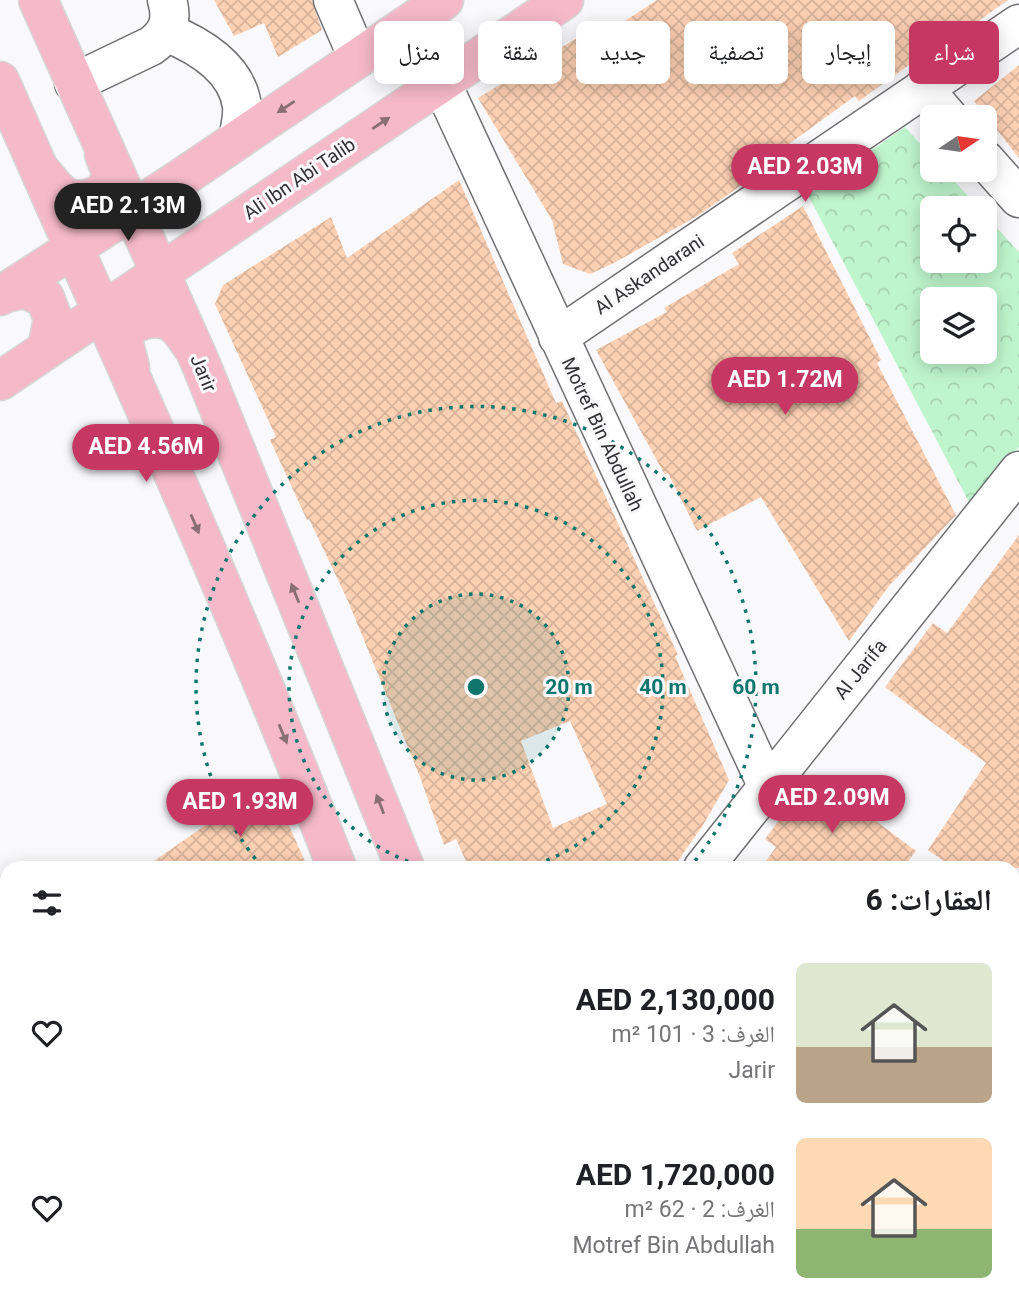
<!DOCTYPE html>
<html lang="ar">
<meta charset="utf-8">
<style>
:root{--surface:#fff;--page:#f2f2f2;--text:#202124;--muted:#757577;--accent:#c63863}
body{margin:0;font-family:Roboto,"Noto Naskh Arabic",sans-serif;background:var(--page);color:var(--text);direction:rtl;height:100vh;display:flex;flex-direction:column;font-size:26px;white-space:nowrap}
*{box-sizing:border-box;margin:0}
p{font-size:23px;color:var(--muted)}
.icon{flex:none;width:38px;height:38px;fill:none;stroke:currentColor;stroke-width:2;stroke-linecap:round;stroke-linejoin:round}
.map{position:relative;flex:1;overflow:hidden;direction:ltr}
.drawer{position:absolute;left:0px;top:861px;width:1020px;height:450px;display:flex;flex-direction:column;background:var(--surface);border-radius:21px 21px 0 0;box-shadow:0 4px 18px #0003;direction:rtl}
.drawer>*{flex:none}
.top-card{position:absolute;left:21px;top:21px;width:978px;height:63px;direction:rtl;display:flex;gap:14px}
.needle{width:46px;rotate:77deg}
.controls{position:absolute;left:920px;top:105px;display:grid;gap:14px}
.controls a{display:grid;place-items:center;width:77px;height:77px;border-radius:10px;background:var(--surface);box-shadow:0 4px 18px #0003;font-size:35px}
.price{position:absolute;translate:-50% -60px;padding:0 16px;border-radius:24px;background:var(--accent);color:#fff;font-size:23px;line-height:46px;filter:drop-shadow(0 2px 4px #0008)}
.price::after{content:'';position:absolute;left:50%;top:42px;width:21px;height:16px;margin-left:-10px;background:inherit;clip-path:polygon(0 0,100% 0,50% 100%)}
.price.on{background:#222;color:#fff}
ul{padding:0;list-style:none}
li{display:flex;align-items:center;gap:21px;height:175px;padding:0 28px}
li span{display:grid;place-items:center;flex:none;width:196px;height:140px;border-radius:10px;color:#555}
li>.icon{margin-inline-start:auto}
span .icon{width:84px;height:84px;fill:#fffc;stroke-width:1}
li b{font-size:30px}
h2{display:flex;justify-content:space-between;align-items:center;height:84px;padding:0 28px;font-size:30px}
.pill{padding:0 24px;border-radius:10px;background:var(--surface);box-shadow:0 4px 18px #0003;font-size:24px;line-height:63px}
.pill.on{background:var(--accent);color:#fff}
.map>svg:first-child{display:block}
.park{fill:url(#park-crowns);fill-rule:evenodd}
.building{fill:url(#building-cross-hatch);fill-rule:evenodd}
.lines{fill:none;stroke-linecap:round;stroke-linejoin:round}
.minor-casing{stroke:#707073;stroke-width:41}
.major-casing{stroke:#d6d6d6;stroke-width:41}
.minor{stroke:#fff;stroke-width:38}
.major{stroke:#f5b9ca;stroke-width:38}
.oneway{fill:#896e76}
.ring{fill:none;stroke:#0f766e;stroke-width:3.5;stroke-dasharray:3.5 7}
.labels{text-anchor:middle;stroke-width:6;stroke-linejoin:round;paint-order:stroke}
.street-label{font-size:19px;fill:#313132;stroke:#f9f9fc}
.centre{fill:#0f766e;stroke:#f9f9fc;stroke-width:3.5}
.ring-label{font-size:21px;text-anchor:middle;font-weight:bold;fill:#0f766e;stroke:#f9f9fc;stroke-width:6;stroke-linejoin:round;paint-order:stroke}
</style>
<div class="map">
<svg width="1019" height="1310" viewBox="0 0 1019 1310">
<defs>
<pattern id="park-crowns" width="20" height="18" patternUnits="userSpaceOnUse" patternTransform="scale(1.75)"><rect width="20" height="18" fill="#bff5cd"/><path d="M2 6a3 3 0 1 1 6 0M12 15a3 3 0 1 1 6 0" fill="none" stroke="#a5d2b0"/></pattern>
<pattern id="building-cross-hatch" width="8" height="8" patternUnits="userSpaceOnUse" patternTransform="scale(1.75)"><rect width="8" height="8" fill="#fcd0b3"/><path d="M0 0l8 8M0 8l8-8" fill="none" stroke="#d8b39a"/></pattern>
</defs>
<rect width="100%" height="100%" fill="#f9f9fc"/>
<!-- park -->
<path class="park" d="M905,127L933,158V170H944L979,208H933V261H985V215L1019,252V447L971,506L808,195ZM933,299H985V352H933Z"/>
<!-- building -->
<path class="building" d="M214,0H312L322,30L278,57L264,23L234,36Z
M657,0H1008L934,53L931,49L859,101L855,96L767,160L770,165L699,215L614,263L590,274L563,264L552,220L478,98L582,35L588,45Z
M1019,65V158L974,101Z
M459,180L556,403L562,401L678,655L675,656L729,780L703,825L673,868H469L456,839L444,845L420,777L348,601L309,519L307,520L270,440L276,437L215,304L223,285L331,217L347,258ZM570,721L607,804L553,828L521,741Z
M803,206L881,360L877,363L956,515L889,586L849,641L761,497L697,531L668,473L665,475L596,350L667,312L664,308L739,264L732,253Z
M1019,535V868H954L928,850L986,763L885,687L933,623L947,633Z
M813,774L916,851L903,868H761L776,847L765,839Z
M269,781L308,868H144Z"/>
<g class="lines">
<defs>
<path id="minor" d="M333,0L358,58
M166,32C198,45 237,68 242,106C243,116 240,129 238,139
M441,82L767,785
M74,83L151,46C168,34 173,20 167,0
M923,88L948,117
M985,160L1019,198
M558,337L1019,24
M703,868L1019,471
M0,1158L7,1169
M94,1304L98,1310"/>
<path id="major" d="M38,0L200,362L405,868
M0,81C115,342 234,602 337,868
M41,171C56,189 64,205 90,198C104,194 107,188 112,175L104,154
M4,293L25,289L45,298L53,319L47,349
M0,296L180,179L444,0
M130,368C129,360 124,349 124,340C125,321 154,314 169,321C179,326 185,336 191,345
M0,381L564,0
M1013,957L1019,950
M1013,1064L1019,1056
M489,1304L491,1310
M564,1304L570,1310
M739,1310L744,1304
M817,1310L822,1304"/>
</defs>
<!-- minor casing -->
<use href="#minor" class="minor-casing"/>
<!-- major casing -->
<use href="#major" class="major-casing"/>
<!-- minor -->
<use href="#minor" class="minor"/>
<!-- major -->
<use href="#major" class="major"/>
</g>
<!-- one-way arrows -->
<defs><path id="oneway-solid" d="M-6-.8H1V-3.2L6.5 0L1 3.2V.8H-6Z" transform="scale(1.75)"/></defs>
<g class="oneway">
<use href="#oneway-solid" transform="translate(286 107) rotate(146)"/>
<use href="#oneway-solid" transform="translate(381 123) rotate(-34)"/>
<use href="#oneway-solid" transform="translate(195 524) rotate(67)"/>
<use href="#oneway-solid" transform="translate(295 593) rotate(-112)"/>
<use href="#oneway-solid" transform="translate(283 734) rotate(67)"/>
<use href="#oneway-solid" transform="translate(380 804) rotate(-111)"/>
</g>
<!-- distance rings -->
<circle cx="476" cy="687" r="93" fill="#0f766e" fill-opacity=".12"/>
<g class="ring">
<circle cx="476" cy="687" r="93"/>
<path d="M428 868A187 187 0 1 1 524 868"/>
<path d="M262 867A280 280 0 1 1 690 867"/>
</g>
<g class="labels">
<!-- street labels -->
<g class="street-label">
<text transform="translate(299 178) rotate(-34)" y="7">Ali Ibn Abi Talib</text>
<text transform="translate(649 274) rotate(-34)" y="7">Al Askandarani</text>
<text transform="translate(204 373) rotate(67)" y="7">Jarir</text>
<text transform="translate(603 434) rotate(65)" y="7">Motref Bin Abdullah</text>
<text transform="translate(860 669) rotate(-51)" y="7">Al Jarifa</text>
</g>
</g>
<circle cx="476" cy="687" r="10" class="centre"/>
<g class="ring-label">
<text x="569" y="694">20 m</text>
<text x="663" y="694">40 m</text>
<text x="756" y="694">60 m</text>
</g>
</svg>
<div class="controls">
<a><svg class="needle" viewBox="-14 -14 28 28"><path d="M0-13l5 13h-10z" fill="#e53935"/><path d="M0 13l5-13h-10z" fill="#757577"/></svg></a>
<a><svg class="icon" aria-label="locate" viewBox="0 0 24 24"><circle cx="12" cy="12" r="6"/><path d="M12 2v4M12 18v4M2 12h4M18 12h4"/></svg></a>
<a><svg class="icon" aria-label="layers" viewBox="0 0 24 24"><path d="M12 4l9 5-9 5-9-5zM3 14l9 5 9-5"/></svg></a>
</div>
<b class="price" style="left:805px;top:204px">AED 2.03M</b>
<b class="price on" style="left:128px;top:243px">AED 2.13M</b>
<b class="price" style="left:785px;top:417px">AED 1.72M</b>
<b class="price" style="left:146px;top:484px">AED 4.56M</b>
<b class="price" style="left:832px;top:835px">AED 2.09M</b>
<b class="price" style="left:240px;top:839px">AED 1.93M</b>
<div class="top-card">
<a class="pill on">شراء</a>
<a class="pill">إيجار</a>
<a class="pill">تصفية</a>
<a class="pill">جديد</a>
<a class="pill">شقة</a>
<a class="pill">منزل</a>
</div>
<section class="drawer">
<h2>العقارات: 6<svg class="icon" aria-label="filters" viewBox="0 0 24 24"><path d="M4 7h16M4 17h16"/><circle cx="9" cy="7" r="2"/><circle cx="15" cy="17" r="2"/></svg></h2>
<ul>
<li><span style="background:linear-gradient(#dfe7d0 60%,#b9a48a 0)"><svg class="icon" aria-label="home" viewBox="0 0 24 24"><path d="M3 11l9-7 9 7M6 9v11h12V9"/></svg></span><div><b>AED 2,130,000</b><p>الغرف: 3 · 101 m²</p><p>Jarir</p></div><svg class="icon" aria-label="heart" viewBox="0 0 24 24"><path d="M12 20l-8-8c-3-5 5-10 8-4 3-6 11-1 8 4z"/></svg></li>
<li><span style="background:linear-gradient(#ffd9b3 65%,#8fb573 0)"><svg class="icon" aria-label="home" viewBox="0 0 24 24"><path d="M3 11l9-7 9 7M6 9v11h12V9"/></svg></span><div><b>AED 1,720,000</b><p>الغرف: 2 · 62 m²</p><p>Motref Bin Abdullah</p></div><svg class="icon" aria-label="heart" viewBox="0 0 24 24"><path d="M12 20l-8-8c-3-5 5-10 8-4 3-6 11-1 8 4z"/></svg></li>
</ul>
</section>
</div>
